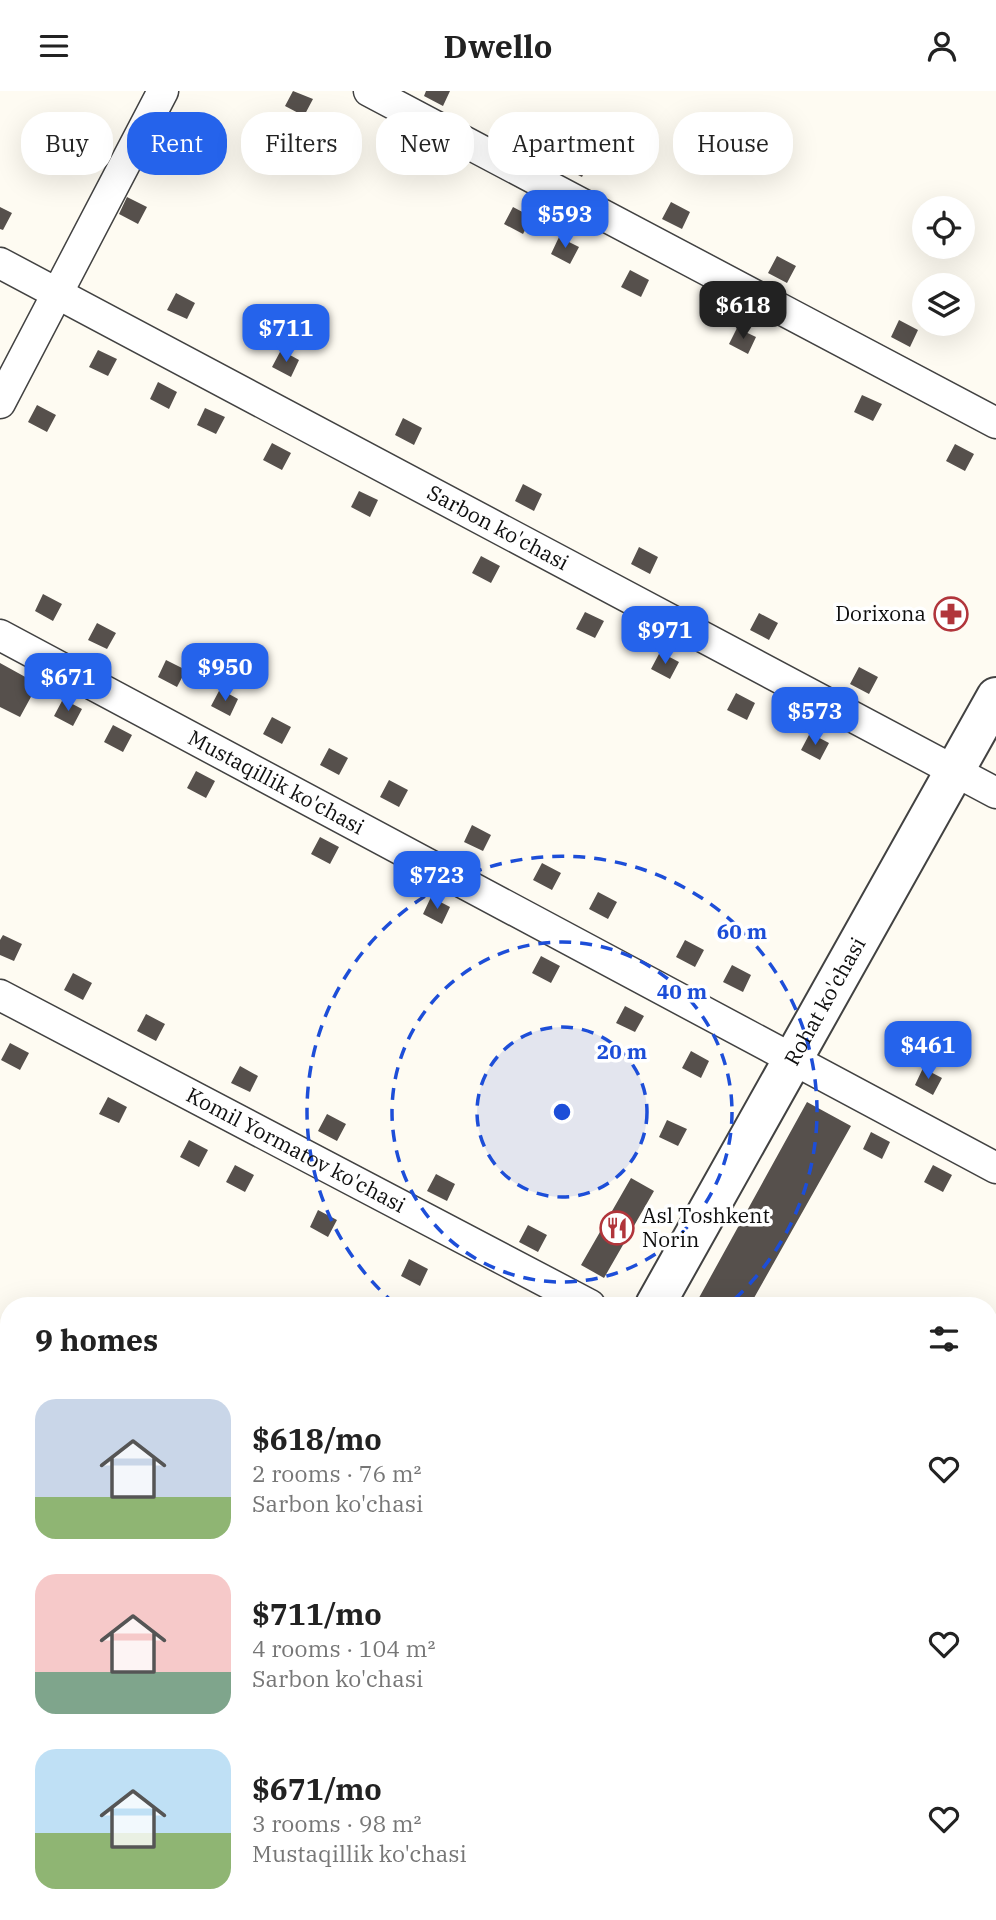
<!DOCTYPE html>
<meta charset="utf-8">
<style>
:root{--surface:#fff;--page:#f6f6f6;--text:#222;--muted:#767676;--accent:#2563eb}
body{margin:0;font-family:"IBM Plex Serif",serif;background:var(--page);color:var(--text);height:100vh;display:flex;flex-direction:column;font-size:26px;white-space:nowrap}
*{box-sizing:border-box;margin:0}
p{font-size:23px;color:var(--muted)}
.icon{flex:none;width:38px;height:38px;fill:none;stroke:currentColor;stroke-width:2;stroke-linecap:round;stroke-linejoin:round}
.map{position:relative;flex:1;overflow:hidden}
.details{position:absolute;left:0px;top:1206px;width:998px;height:625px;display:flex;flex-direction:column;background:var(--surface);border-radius:28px 28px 0 0;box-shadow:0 7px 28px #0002}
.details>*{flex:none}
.hud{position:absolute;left:21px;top:21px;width:956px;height:63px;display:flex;gap:14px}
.tools{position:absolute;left:912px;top:105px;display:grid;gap:14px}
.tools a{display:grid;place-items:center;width:63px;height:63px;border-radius:50%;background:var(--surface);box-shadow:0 7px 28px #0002;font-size:35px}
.price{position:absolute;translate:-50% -60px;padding:0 16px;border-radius:14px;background:var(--accent);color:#fff;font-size:23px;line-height:46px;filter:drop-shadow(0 2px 4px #0008)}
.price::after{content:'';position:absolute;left:50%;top:42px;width:21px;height:16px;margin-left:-10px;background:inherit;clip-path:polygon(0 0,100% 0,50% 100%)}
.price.current{background:#222;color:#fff}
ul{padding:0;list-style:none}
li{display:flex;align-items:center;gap:21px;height:175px;padding:0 35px}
li span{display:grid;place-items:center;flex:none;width:196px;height:140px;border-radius:21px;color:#555}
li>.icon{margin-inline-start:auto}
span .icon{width:84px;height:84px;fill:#fffc;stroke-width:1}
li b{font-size:30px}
h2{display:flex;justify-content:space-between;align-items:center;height:84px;padding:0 35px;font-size:30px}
.pill{padding:0 24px;border-radius:28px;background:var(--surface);box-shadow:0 7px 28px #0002;font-size:24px;line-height:63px}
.pill.current{background:var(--accent);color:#fff}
header{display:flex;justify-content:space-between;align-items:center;height:91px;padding:0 35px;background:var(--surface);font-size:32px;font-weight:800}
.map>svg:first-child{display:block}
.building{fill:#56504c}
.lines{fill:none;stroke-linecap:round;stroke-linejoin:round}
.minor-casing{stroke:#424242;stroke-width:33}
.tertiary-casing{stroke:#424242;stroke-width:42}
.minor{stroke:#fff;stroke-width:30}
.tertiary{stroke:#fff;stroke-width:38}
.ring{fill:none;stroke:#1d4ed8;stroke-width:3.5;stroke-dasharray:12 9}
.labels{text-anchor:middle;stroke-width:7;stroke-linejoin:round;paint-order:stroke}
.street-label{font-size:21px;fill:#0f0f0f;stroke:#fff}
.poi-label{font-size:21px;fill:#0f0f0f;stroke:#fff;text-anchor:end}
.centre{fill:#1d4ed8;stroke:#fff;stroke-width:3.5}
.ring-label{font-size:21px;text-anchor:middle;font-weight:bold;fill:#1d4ed8;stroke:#fff;stroke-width:7;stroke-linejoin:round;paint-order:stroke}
</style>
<header><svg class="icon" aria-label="menu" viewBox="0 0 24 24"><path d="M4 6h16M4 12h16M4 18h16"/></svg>Dwello<svg class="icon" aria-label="person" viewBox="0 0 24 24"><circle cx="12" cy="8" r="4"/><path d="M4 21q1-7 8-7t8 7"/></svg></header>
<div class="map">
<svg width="996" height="1829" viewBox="0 0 996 1829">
<rect width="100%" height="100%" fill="#fefbf2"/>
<!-- building -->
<path class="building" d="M293,0L313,8L304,25L285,15Z
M426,0H450L443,15L424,5Z
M509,27L528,37L519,54L500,44Z
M388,49L407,59L399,76L379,66Z
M571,59L590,69L582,86L562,76Z
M127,106L147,116L138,133L119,123Z
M671,111L690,121L682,138L662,128Z
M0,116L12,122L3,139L0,138Z
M513,116L532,126L523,143L504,133Z
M559,146L579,156L570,173L551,163Z
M777,165L796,175L787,192L768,182Z
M630,179L649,189L641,206L621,196Z
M176,202L195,212L187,228L167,219Z
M899,229L918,239L910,256L891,246Z
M737,237L756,246L748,263L729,253Z
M98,259L117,268L108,285L89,276Z
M281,259L299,269L291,286L272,276Z
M158,291L177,301L169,318L150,308Z
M862,304L882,313L873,330L854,321Z
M37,314L56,324L47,341L28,331Z
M205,317L225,326L216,343L197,334Z
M403,327L422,337L414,354L395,344Z
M272,352L291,362L282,379L263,369Z
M955,353L974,363L965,380L946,370Z
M523,393L542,403L534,420L515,410Z
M359,400L378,409L370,426L351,416Z
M639,456L658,466L650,483L631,473Z
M481,465L500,475L491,492L472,482Z
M43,503L62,513L53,530L35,520Z
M585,521L604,530L595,547L576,538Z
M759,522L778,532L769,549L750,539Z
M97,532L116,542L107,558L88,549Z
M660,561L679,571L670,588L651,578Z
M166,569L186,579L177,596L158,586Z
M0,572L38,593L20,626L0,616Z
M859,576L878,586L869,603L850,593Z
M220,598L238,608L230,625L211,615Z
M736,602L755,612L747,629L727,619Z
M63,608L82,618L73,635L54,625Z
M272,626L291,636L282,653L263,643Z
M113,634L132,644L123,661L104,651Z
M810,642L829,652L820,669L801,659Z
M329,657L348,667L339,684L320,674Z
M196,680L215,690L206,707L187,697Z
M389,689L408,699L399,716L380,706Z
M472,734L491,744L483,760L464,751Z
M320,746L339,756L330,773L311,763Z
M542,772L561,782L552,799L533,789Z
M598,801L617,811L608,828L589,818Z
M431,806L450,816L442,833L423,823Z
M3,844L22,853L14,870L0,864V849Z
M685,849L704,859L695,876L676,866Z
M541,865L560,875L551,892L532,882Z
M732,874L751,884L743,901L723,891Z
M73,882L92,892L83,909L64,899Z
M625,915L644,925L635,941L616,932Z
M146,923L165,933L156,950L137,940Z
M10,952L29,962L20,979L1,969Z
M691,960L709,970L701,987L682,977Z
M240,975L258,985L250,1001L231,992Z
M923,977L942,987L933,1004L915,994Z
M108,1006L127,1016L119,1032L99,1023Z
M807,1011L851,1035L750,1214H695Z
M327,1023L346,1033L337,1050L318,1040Z
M667,1029L687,1038L678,1055L659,1046Z
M871,1041L890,1051L882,1068L863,1058Z
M189,1049L208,1059L199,1076L180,1066Z
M235,1074L254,1084L245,1101L226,1091Z
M933,1074L952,1084L943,1101L924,1091Z
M436,1083L455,1093L447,1110L427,1100Z
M631,1087L654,1100L604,1187L581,1174Z
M318,1119L337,1129L328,1146L310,1136Z
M528,1134L547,1144L538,1161L519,1151Z
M409,1168L428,1178L420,1195L401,1185Z
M0,1676L9,1681V1702L0,1697Z
M159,1822H246L259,1829H155Z"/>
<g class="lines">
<defs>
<g id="minor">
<path d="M369,0L996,332"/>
<path id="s1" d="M0,172L996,702"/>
<path d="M0,312L163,0"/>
<path id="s2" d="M0,544L996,1077"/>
<path id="s3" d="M0,904L590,1214"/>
<path d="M0,1269L9,1274"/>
<path d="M989,1431L996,1435"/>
<path d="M0,1629L9,1634"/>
<path d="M989,1799L996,1803"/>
<path d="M355,1822L369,1829"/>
</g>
<g id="tertiary">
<path id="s4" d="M655,1214L996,606"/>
<path d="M333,1829L337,1822"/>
</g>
</defs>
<!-- minor casing -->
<use href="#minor" class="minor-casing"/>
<!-- tertiary casing -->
<use href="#tertiary" class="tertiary-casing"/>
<!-- minor -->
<use href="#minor" class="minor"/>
<!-- tertiary -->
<use href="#tertiary" class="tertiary"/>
</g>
<!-- distance rings -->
<circle cx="562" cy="1021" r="85" fill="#1d4ed8" fill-opacity=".12"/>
<g class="ring">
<circle cx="562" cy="1021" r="85"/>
<circle cx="562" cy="1021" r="170"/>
<path d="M395 1213A255 255 0 1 1 729 1213"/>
</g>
<!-- icons -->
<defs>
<symbol id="pharmacy-ring" viewBox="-11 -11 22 22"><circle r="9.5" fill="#fff" stroke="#b1353b" stroke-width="1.5"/><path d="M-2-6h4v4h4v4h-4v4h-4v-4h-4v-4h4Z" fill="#b1353b"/></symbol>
<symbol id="restaurant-ring" viewBox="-11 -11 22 22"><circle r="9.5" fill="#fff" stroke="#b1353b" stroke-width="1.5"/><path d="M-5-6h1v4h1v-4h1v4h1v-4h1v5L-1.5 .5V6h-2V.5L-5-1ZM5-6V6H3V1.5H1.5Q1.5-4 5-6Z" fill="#b1353b"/></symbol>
</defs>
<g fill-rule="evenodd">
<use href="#pharmacy-ring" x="932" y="504" width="38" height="38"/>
<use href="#restaurant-ring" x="598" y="1118" width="38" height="38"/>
</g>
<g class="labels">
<!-- street labels -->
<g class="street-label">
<text dy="7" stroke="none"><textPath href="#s1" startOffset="564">Sarbon ko'chasi</textPath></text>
<text dy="7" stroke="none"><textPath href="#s2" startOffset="313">Mustaqillik ko'chasi</textPath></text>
<text dy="7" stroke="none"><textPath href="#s4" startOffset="348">Rohat ko'chasi</textPath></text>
<text dy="7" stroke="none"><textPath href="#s3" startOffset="334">Komil Yormatov ko'chasi</textPath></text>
</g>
<!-- poi labels -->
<g class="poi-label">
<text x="926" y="530">Dorixona</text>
<text x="642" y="1132" text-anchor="start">Asl Toshkent<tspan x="642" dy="24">Norin</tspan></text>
</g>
</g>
<circle cx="562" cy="1021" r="10" class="centre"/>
<g class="ring-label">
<text x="742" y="848">60 m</text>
<text x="682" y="908">40 m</text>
<text x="622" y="968">20 m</text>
</g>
</svg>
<div class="tools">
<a><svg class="icon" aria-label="locate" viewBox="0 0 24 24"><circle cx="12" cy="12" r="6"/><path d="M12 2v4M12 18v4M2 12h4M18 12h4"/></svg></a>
<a><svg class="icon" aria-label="layers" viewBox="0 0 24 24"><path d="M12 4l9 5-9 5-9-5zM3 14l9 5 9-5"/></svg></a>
</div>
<b class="price" style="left:565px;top:159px">$593</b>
<b class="price current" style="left:743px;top:250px">$618</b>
<b class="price" style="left:286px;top:273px">$711</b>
<b class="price" style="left:665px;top:575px">$971</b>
<b class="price" style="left:225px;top:612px">$950</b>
<b class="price" style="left:68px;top:622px">$671</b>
<b class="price" style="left:815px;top:656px">$573</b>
<b class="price" style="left:437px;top:820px">$723</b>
<b class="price" style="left:928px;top:990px">$461</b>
<div class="hud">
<a class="pill">Buy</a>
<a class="pill current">Rent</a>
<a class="pill">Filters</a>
<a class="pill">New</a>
<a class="pill">Apartment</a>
<a class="pill">House</a>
</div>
<section class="details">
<h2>9 homes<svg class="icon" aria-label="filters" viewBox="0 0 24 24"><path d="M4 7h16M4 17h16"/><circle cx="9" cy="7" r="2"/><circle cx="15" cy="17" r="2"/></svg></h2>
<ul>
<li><span style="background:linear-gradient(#c9d6e8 70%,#8fb573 0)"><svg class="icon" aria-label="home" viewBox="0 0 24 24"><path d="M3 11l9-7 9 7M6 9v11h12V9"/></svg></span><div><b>$618/mo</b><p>2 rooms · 76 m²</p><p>Sarbon ko'chasi</p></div><svg class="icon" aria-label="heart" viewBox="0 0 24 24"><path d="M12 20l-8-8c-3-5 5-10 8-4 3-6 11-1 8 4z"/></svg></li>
<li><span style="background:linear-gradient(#f6c9c9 70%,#7fa58c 0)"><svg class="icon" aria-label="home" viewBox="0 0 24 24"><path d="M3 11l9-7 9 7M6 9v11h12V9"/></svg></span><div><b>$711/mo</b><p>4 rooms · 104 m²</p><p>Sarbon ko'chasi</p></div><svg class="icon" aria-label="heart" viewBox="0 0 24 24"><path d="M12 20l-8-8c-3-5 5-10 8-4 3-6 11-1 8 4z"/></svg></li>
<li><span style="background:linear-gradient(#bfe0f5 60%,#8fb573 0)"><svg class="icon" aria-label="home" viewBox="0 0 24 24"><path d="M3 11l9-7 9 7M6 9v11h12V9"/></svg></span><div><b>$671/mo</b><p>3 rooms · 98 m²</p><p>Mustaqillik ko'chasi</p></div><svg class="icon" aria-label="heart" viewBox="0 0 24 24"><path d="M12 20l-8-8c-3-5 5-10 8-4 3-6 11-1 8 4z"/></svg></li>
</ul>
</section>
</div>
